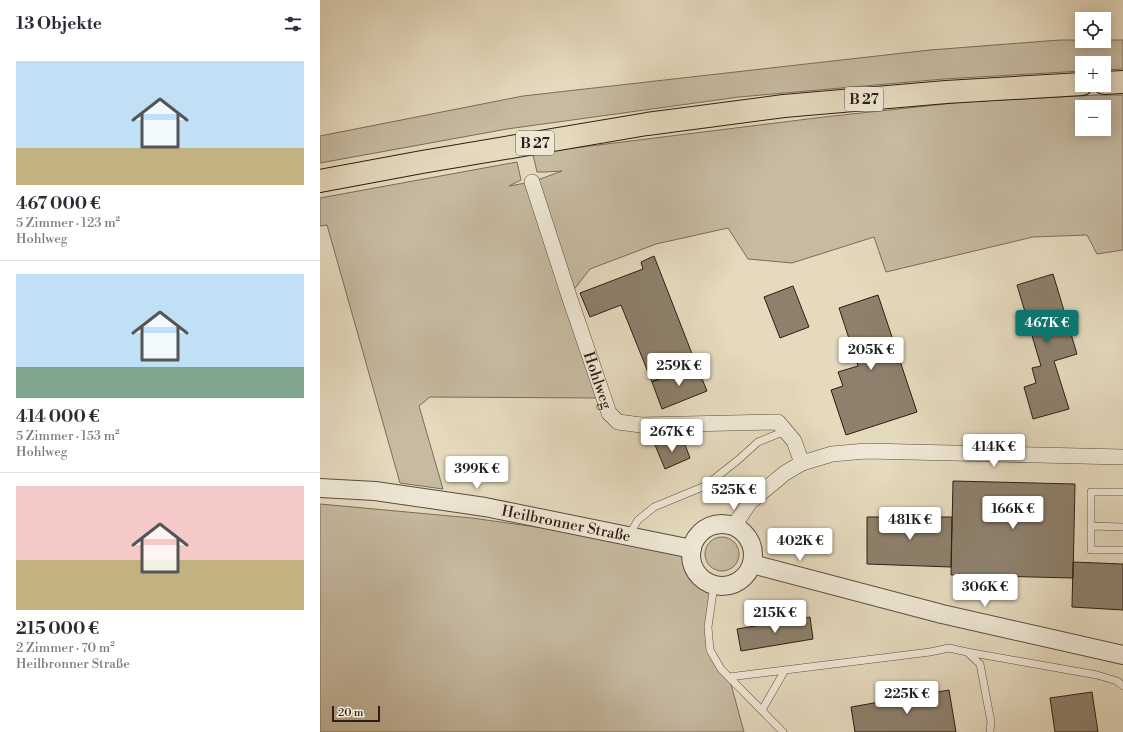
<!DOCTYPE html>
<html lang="de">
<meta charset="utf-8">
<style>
:root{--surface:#fff;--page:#f2f2f3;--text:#2b2b33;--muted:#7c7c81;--line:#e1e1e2;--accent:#0f766e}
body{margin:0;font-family:"Libre Bodoni",serif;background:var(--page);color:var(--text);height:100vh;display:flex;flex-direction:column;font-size:15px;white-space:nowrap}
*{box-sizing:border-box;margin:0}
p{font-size:13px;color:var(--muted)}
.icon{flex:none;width:22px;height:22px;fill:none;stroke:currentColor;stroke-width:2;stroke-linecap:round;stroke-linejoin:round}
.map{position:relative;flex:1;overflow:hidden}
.panel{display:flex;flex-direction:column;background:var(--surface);width:320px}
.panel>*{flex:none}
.tools{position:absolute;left:755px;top:12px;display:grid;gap:8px}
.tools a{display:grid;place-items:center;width:36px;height:36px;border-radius:0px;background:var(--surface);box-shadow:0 2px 10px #0003;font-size:20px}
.scale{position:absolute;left:12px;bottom:10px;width:48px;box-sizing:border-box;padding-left:4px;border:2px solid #2e1e13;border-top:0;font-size:11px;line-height:14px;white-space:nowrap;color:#2e1e13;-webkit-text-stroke:3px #eee7d5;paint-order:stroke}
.price{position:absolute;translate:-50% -34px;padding:0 9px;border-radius:4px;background:#fff;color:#222;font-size:13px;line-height:26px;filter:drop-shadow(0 1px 2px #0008)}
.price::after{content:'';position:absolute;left:50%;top:24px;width:12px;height:9px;margin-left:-6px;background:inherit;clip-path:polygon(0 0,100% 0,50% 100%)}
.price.active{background:var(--accent);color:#fff}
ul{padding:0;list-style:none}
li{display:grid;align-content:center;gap:8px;height:212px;padding:0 16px}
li+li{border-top:1px solid var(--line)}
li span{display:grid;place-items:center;height:124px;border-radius:0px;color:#555}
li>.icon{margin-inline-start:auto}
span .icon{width:72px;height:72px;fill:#fffc;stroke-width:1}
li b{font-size:17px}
h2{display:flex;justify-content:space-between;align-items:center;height:48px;padding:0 16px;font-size:17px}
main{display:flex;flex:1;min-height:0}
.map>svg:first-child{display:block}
.green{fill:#c6baa1;stroke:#7a6c5a;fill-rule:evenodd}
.building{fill:#8d806c;stroke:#2e1e13}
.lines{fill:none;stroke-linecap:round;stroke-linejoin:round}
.service-casing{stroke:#5c4d3e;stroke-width:8}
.minor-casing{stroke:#5c4d3e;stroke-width:16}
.tertiary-casing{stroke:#5c4d3e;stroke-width:20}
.primary-casing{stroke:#2e1e13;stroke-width:24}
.service{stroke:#eee7d5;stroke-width:7}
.minor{stroke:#eee7d5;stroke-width:15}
.tertiary{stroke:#eee7d5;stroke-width:18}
.primary{stroke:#e5dabe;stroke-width:22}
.labels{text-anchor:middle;stroke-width:3.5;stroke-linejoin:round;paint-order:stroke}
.shield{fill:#eee7d5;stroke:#685a4d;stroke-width:1}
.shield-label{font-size:14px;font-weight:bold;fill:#2e1e13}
.street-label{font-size:15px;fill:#2e1e13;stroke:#eee7d5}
</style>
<main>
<section class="panel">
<h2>13 Objekte<svg class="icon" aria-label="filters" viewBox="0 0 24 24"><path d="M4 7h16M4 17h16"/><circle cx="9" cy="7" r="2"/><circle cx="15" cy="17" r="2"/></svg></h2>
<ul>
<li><span style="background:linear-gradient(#bfe0f5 70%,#c2b280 0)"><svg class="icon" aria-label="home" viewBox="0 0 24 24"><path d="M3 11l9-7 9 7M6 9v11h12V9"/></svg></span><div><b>467 000 €</b><p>5 Zimmer · 123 m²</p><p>Hohlweg</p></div></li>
<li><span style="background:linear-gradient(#bfe0f5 75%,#7fa58c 0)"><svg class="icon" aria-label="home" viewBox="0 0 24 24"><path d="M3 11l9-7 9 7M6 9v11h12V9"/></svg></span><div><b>414 000 €</b><p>5 Zimmer · 153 m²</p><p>Hohlweg</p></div></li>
<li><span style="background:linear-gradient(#f6c9c9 60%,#c2b280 0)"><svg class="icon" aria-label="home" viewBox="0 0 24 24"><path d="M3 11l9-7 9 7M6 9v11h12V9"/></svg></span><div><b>215 000 €</b><p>2 Zimmer · 70 m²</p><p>Heilbronner Straße</p></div></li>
</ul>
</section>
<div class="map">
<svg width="803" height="732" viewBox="0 0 803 732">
<rect width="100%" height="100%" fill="#e5dabe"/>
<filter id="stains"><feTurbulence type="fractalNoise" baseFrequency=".005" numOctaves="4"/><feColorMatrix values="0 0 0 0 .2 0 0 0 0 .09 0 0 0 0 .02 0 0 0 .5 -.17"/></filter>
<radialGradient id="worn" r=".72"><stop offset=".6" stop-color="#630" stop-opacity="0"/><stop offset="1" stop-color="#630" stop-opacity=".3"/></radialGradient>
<!-- green -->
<path class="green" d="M740,40H803V69L784,70V63H762V71L624,79L419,97L187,129L0,163V136L203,96L610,50Z
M777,95H803V250L777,254L767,235L713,237L566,272L554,237L472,263L428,259L408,228L336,244L270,269L249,296L276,398L110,397L99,406L123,489L80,483L7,225L0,226V198L197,162L201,180L189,186L212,182L242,171L226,172H217L213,155L238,150L504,117L643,102ZM762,107H784V129H762Z
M0,504L152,518L372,549C371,568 377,578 394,585L390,650L409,677L424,732H0Z
M385 554a17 17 0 1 1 34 0a17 17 0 1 1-34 0Z"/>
<!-- building -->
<path class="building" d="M334,256L376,364L332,382L301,305L270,317L260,293L323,269L321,262Z
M733,274L757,354L734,361L749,409L713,419L704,387L716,383L712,368L721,366L697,285Z
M473,286L489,327L460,338L444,297Z
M558,295L597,412L526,435L511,390L523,386L518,372L538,366L519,308Z
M376,364L387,391L342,409L332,382Z
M349,439L353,447L364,442L370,458L345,469L335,445Z
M633,481L755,484L753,578L631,575Z
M547,517H632L631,567L547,564Z
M753,562L803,564V610L752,607Z
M490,617L493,639L421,651L417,629Z
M629,690L636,732H535L531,707Z
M772,692L778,732H735L730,698Z"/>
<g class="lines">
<defs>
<path id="service" d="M803,492H771V550H803
M771,526L803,527
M309,535L318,520L334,507L385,486L418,460L438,442L465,431
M394,585L388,627L390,650L401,669L463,732
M647,652L777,675L797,681L803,686
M409,677L610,652L629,648L647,652L660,664L671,722L670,732
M442,710L465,670"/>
<g id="minor">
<path id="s1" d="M212,182L249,296L289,413L298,422L321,425L458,422L474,441L482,463"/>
<path d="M414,526L430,502L465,473L482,463L512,454L546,451L803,457"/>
</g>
<g id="tertiary">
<path id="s2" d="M0,488L55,491L165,507L372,549"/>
<circle cx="402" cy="555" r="31"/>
<path d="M432,564L622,614L803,655"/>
</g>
<path id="primary" d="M784,83L803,82
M0,181L102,162L327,124L464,106L626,92L762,84"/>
</defs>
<!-- service casing -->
<use href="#service" class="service-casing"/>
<!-- minor casing -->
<use href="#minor" class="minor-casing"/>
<!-- tertiary casing -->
<use href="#tertiary" class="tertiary-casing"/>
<!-- primary casing -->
<use href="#primary" class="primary-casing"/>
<!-- service -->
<use href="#service" class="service"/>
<!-- minor -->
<use href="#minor" class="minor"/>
<!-- tertiary -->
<use href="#tertiary" class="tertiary"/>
<!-- primary -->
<use href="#primary" class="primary"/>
</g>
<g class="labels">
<!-- shield labels -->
<g class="shield">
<rect x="525" y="87" width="38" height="24" rx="3"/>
<rect x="196" y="131" width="38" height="24" rx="3"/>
</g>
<g class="shield-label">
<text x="544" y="104">B 27</text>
<text x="215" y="148">B 27</text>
</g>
<!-- street labels -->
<g class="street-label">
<text dy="5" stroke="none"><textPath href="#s1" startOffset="209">Hohlweg</textPath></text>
<text dy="5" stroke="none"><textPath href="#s2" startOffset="249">Heilbronner Straße</textPath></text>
</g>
</g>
<rect width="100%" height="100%" filter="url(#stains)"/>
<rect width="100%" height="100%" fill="url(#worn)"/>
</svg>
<div class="tools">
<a><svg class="icon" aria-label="locate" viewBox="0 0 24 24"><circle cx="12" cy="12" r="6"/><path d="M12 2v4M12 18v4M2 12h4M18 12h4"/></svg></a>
<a>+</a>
<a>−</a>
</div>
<div class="scale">20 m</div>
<b class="price active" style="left:727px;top:344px">467K €</b>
<b class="price" style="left:551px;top:371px">205K €</b>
<b class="price" style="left:359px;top:387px">259K €</b>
<b class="price" style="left:352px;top:453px">267K €</b>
<b class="price" style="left:674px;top:468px">414K €</b>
<b class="price" style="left:157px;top:490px">399K €</b>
<b class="price" style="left:414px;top:511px">525K €</b>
<b class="price" style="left:693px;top:530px">166K €</b>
<b class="price" style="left:590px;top:541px">481K €</b>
<b class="price" style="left:480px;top:562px">402K €</b>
<b class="price" style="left:665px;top:608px">306K €</b>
<b class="price" style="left:455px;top:634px">215K €</b>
<b class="price" style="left:587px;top:715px">225K €</b>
</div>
</main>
